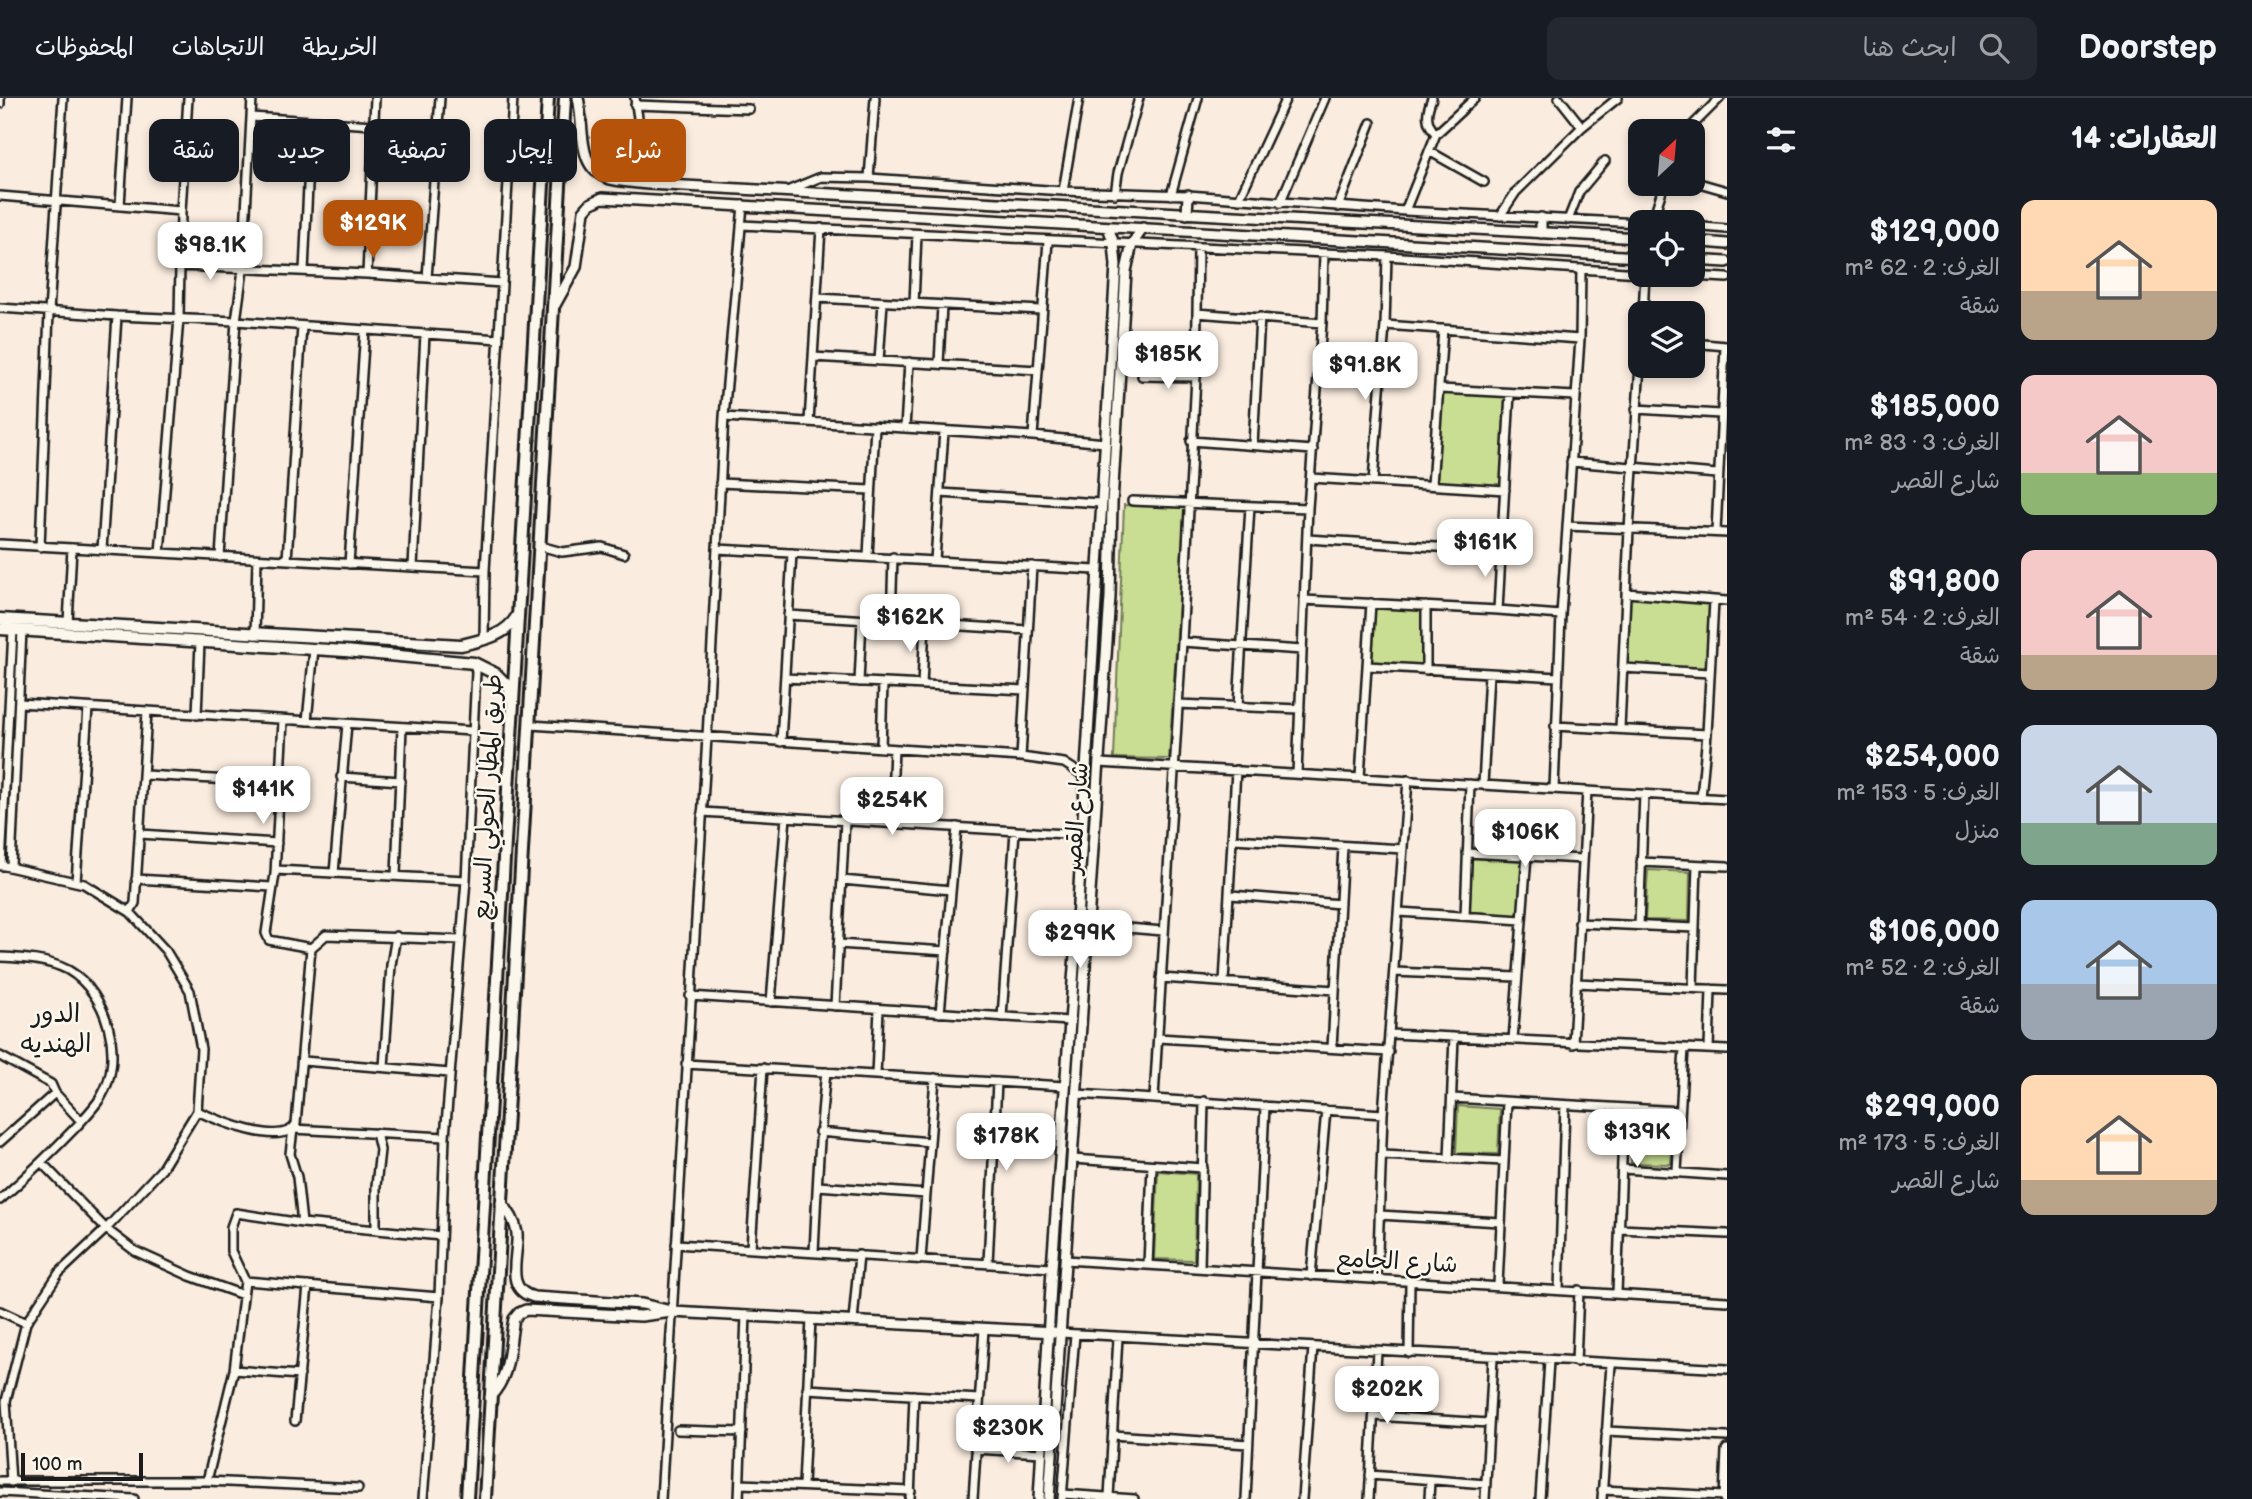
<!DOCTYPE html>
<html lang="ar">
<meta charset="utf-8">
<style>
:root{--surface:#171b24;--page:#242831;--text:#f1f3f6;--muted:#9ea1a6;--line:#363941;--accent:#b45309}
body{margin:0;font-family:"Balsamiq Sans","Playpen Sans Arabic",sans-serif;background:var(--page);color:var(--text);direction:rtl;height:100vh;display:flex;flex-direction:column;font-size:26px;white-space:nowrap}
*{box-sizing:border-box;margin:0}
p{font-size:23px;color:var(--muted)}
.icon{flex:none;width:38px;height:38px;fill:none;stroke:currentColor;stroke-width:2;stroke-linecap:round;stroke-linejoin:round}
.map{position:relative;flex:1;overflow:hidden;direction:ltr}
.details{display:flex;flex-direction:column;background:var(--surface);width:525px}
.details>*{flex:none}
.guide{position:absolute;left:21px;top:21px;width:665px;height:63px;direction:rtl;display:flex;gap:14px}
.needle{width:46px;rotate:26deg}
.fabs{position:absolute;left:1628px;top:21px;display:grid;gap:14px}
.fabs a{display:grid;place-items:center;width:77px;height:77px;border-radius:14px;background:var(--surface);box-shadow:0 4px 10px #0003;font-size:35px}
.scale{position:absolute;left:21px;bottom:18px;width:122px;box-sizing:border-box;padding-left:7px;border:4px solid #1c1c1c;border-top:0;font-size:19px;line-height:24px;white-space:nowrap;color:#1c1c1c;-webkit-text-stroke:5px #fbf7ec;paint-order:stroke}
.price{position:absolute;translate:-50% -60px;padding:0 16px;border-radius:14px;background:#fff;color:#222;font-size:23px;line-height:46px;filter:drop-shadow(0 2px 4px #0008)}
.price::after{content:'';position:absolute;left:50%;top:42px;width:21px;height:16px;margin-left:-10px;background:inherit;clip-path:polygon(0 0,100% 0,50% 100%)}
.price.selected{background:var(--accent);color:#fff}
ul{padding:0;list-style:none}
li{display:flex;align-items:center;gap:21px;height:175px;padding:0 35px}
li span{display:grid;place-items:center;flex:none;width:196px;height:140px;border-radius:14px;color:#555}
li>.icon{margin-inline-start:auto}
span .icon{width:84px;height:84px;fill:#fffc;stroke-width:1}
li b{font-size:30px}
h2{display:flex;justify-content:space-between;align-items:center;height:84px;padding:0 35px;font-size:30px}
.tag{padding:0 24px;border-radius:14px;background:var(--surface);box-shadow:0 4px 10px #0003;font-size:24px;line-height:63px}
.tag.selected{background:var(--accent);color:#fff}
header{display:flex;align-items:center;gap:42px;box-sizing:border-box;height:98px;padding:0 35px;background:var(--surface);border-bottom:2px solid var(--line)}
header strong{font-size:33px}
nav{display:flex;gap:38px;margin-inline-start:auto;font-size:24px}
.search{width:490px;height:63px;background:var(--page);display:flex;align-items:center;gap:18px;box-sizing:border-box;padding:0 24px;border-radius:14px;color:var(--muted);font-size:26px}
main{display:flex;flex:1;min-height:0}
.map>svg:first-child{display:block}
.green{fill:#c9de93;stroke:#727d58;stroke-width:2}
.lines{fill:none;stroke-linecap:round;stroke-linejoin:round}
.minor-casing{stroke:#1c1c1c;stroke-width:12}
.tertiary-casing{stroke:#1c1c1c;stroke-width:14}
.secondary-casing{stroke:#1c1c1c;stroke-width:15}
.trunk-casing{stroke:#1c1c1c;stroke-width:16}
.minor{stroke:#fbf7ec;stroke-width:7}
.tertiary{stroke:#fbf7ec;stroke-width:9}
.secondary{stroke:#fbf7ec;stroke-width:10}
.trunk{stroke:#fbf7ec;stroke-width:10}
.labels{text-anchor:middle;stroke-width:5;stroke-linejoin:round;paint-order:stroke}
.street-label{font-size:24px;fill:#1c1c1c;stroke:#fbf7ec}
.neighbourhood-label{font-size:26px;fill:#1c1c1c;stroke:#fbf7ec}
</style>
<header>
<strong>Doorstep</strong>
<div class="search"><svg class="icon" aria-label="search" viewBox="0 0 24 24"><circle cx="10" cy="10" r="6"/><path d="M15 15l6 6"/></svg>ابحث هنا</div>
<nav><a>الخريطة</a><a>الاتجاهات</a><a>المحفوظات</a></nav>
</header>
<main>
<section class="details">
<h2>العقارات: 14<svg class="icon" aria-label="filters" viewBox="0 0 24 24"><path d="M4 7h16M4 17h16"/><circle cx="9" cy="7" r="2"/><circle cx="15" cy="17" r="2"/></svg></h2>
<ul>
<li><span style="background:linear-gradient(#ffd9b3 65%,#b9a48a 0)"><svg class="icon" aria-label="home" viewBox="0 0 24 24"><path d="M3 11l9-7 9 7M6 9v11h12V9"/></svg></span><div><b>$129,000</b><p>الغرف: 2 · 62 m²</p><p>شقة</p></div></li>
<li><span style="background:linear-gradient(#f6c9c9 70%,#8fb573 0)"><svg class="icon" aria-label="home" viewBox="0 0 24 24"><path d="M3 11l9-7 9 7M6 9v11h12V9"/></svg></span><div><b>$185,000</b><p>الغرف: 3 · 83 m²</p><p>شارع القصر</p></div></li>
<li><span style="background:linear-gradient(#f6c9c9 75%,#b9a48a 0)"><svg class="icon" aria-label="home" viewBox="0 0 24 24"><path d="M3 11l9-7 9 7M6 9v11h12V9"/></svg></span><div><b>$91,800</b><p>الغرف: 2 · 54 m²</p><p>شقة</p></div></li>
<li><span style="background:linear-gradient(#c9d6e8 70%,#7fa58c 0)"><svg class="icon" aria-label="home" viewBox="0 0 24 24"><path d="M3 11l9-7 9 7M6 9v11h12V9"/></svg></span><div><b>$254,000</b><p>الغرف: 5 · 153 m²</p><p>منزل</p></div></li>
<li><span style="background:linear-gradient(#a9c7e8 60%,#9aa5b1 0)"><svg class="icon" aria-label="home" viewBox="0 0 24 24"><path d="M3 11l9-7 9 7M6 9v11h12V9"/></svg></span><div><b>$106,000</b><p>الغرف: 2 · 52 m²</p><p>شقة</p></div></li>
<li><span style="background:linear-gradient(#ffd9b3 75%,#b9a48a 0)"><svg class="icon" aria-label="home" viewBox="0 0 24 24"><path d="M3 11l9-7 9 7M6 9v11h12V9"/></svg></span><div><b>$299,000</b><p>الغرف: 5 · 173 m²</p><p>شارع القصر</p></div></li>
</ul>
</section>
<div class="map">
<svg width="1727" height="1401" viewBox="0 0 1727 1401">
<rect width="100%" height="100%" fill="#faecdf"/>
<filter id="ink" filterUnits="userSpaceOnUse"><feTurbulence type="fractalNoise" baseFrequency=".0143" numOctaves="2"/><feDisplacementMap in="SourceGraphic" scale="14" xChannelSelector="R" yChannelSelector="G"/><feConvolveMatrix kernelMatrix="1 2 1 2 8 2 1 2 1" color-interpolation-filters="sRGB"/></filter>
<g filter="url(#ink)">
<!-- green -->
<path class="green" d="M1443,295L1508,298L1504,390L1435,386Z
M1124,407L1185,409L1169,661L1114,660Z
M1630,498L1710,503L1706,571L1626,567Z
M1375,510L1422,511V567L1372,565Z
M1471,758L1523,761L1518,819L1468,815Z
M1648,772L1690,774L1689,823L1645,822Z
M1458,1008L1500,1011L1498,1056L1456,1055Z
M1632,1019L1674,1021L1671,1066L1631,1065Z
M1158,1073L1196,1076L1194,1162L1154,1161Z"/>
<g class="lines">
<defs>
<path id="minor" d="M635,0L648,86
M1432,0C1426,15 1425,24 1436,36
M1559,0L1582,29
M0,6V0
M635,7L749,11
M251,19L373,27
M1687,33L1720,0
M1429,53L1484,84
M869,80L875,0
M1692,83L1727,93
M787,93L821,79L869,80L1063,93L1188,97L1405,113L1640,125
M1063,93L1079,0
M1115,96L1118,75L1139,0
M1171,97L1198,0
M0,98L181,113
M1239,101L1286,0
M1280,105L1325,0
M120,107L127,0
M1338,109L1371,25
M1405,113L1436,36L1475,0
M1500,118L1516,94L1582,29L1618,0
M1568,122L1579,94L1605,63
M1652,124L1664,86
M741,127L1387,158L1640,175
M1692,128L1727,131
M179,168L367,176L502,185
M304,173L311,24
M367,176L375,0
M1674,177L1727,180
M427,180L440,0
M817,200L1041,212
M914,206L917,136
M0,210L117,218L236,223L499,241
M1197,215L1322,225
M1643,215L1645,177
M1385,227L1580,241
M1692,245L1726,248
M813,259L1038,272
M879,263L883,204
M939,266L942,207
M1142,278L1196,279
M1440,291L1575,298
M1636,311L1720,316
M724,319L1033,338L1105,345
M809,324L821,130
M905,330L909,264
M1033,338L1048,143
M1191,343L1313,352
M1253,347L1260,219
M1571,364L1717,376
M1311,380L1505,392
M1373,384L1385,227L1387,158
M720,385L871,392
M1432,387L1443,231
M940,395L1100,405
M1132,403L1308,410
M1567,428L1727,435
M1716,434L1725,248
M1307,441L1502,453
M0,446L485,473
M540,448L562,454L602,449L624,456
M40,449L49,214L63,0
M717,451L1096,472
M102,452L117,218
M160,455L179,220L181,113L188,0
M868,458L875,328
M220,459L236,223L243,172L252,0
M287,462L302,228
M935,462L944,333
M349,466L365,232
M413,469L425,236
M1626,495L1727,503
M1304,502L1498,512L1561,517
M1498,512L1510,295
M788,517L1028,532
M891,524L893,459
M68,525L72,450
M255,537L257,461
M484,541L485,473L513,0
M1182,544L1302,552
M1367,568L1558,579
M1623,570L1710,575
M1426,572V508
M785,580L1025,592
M859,584L862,522
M922,587L925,526
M19,605L472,633
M1178,606L1300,611
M1238,608L1250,408
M197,617L200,544
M283,622L275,776L266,835L269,842L311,850
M307,623L314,551
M531,627L1021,659L1064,665L1086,679
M1555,628L1707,636
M1620,630L1629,431L1640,267
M781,644L792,455
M881,650L883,586
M1021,659L1032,468
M1099,665L1727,701
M1297,676L1308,410L1322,225L1324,155
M145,677L279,685
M341,679L401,683
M1360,679L1371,505
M1483,687L1489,575
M1554,691L1561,517L1580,241L1581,171
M1701,700L1707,636L1714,503
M702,714L1082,737
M891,725L894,651
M140,736L277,745
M1233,741L1403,751
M1467,755L1583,761
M1641,764L1727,768
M0,767L84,786L130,814L166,853L190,893L201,951L197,1013L161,1072L106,1131L59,1175L26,1225L6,1303L11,1384
M1,768L13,532
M11,768L22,532
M276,772L466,782
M334,775L347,626
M396,777L402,629
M136,781L272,789
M842,782L951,792
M76,784L88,610
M1231,797L1340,806
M130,814L135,805L147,614
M1399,814L1522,822
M1465,818L1470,686
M1579,825L1695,830
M1104,828L1163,833
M1639,828L1644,696
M838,846L946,853
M0,859C22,860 47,861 68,872C108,895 125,960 101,999C95,1009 85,1019 77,1028C52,1054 27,1078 0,1102
M1394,874L1517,879
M1161,880L1335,892
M1224,884L1236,672
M1576,885L1727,892
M1693,890L1697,767
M690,898L1069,923
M771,904L786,719
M835,908L845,723
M940,915L957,729
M1002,919L1015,733
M1390,936L1727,952
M1158,940L1389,954
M1513,942L1527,757
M1573,946L1587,693
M1332,950L1343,748
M1709,951L1711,891
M0,958L51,986L55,995L81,1023
M303,963L450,975
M686,966L1065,988
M384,969L391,867L396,838
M876,977L879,911
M1077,996L1383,1016
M1154,1000L1182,544L1196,279L1198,149
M1452,1000L1680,1013
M197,1013C217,1022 283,1050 296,1026L311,850L326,837L461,842
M819,1034L930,1044
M0,1044L55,995
M1382,1057L1504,1063
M1073,1061L1203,1070
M1449,1061L1454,939
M42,1065L106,1131L135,1153L190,1178L243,1197
M1623,1071L1727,1078
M1677,1073L1684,950
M818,1088L926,1096
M1379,1117L1500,1124
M302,1125L297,1079L290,1056L293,1031L445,1039
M376,1131V1088L380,1052L376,1035
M1619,1131L1727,1136
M676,1146L1052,1170
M751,1150L763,970
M814,1154C817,1094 819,1034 826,974
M921,1161L935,980
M1065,1162L1727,1203
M988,1165L997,984
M1148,1167L1152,1067
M1200,1169L1204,1003
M1311,1178L1326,1012
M1377,1182L1383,1016L1408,682
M245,1183L439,1199
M1498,1187L1507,1004
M1559,1191L1565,1007
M1617,1195L1624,1010
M0,1213L26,1225
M853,1223L859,1157
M1060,1235L1727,1271
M1409,1255L1410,1184
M1576,1264L1579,1192
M234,1272L300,1277
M807,1291L979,1301
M1374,1318L1489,1325
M295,1323L308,1188
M678,1332L742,1334
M1606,1333L1727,1339
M1113,1337L1248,1346
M975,1351L1042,1355
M1370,1377L1486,1386
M0,1383H207L358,1390
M207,1383L234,1272L245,1183L231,1153V1129L236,1115L302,1125L441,1138
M740,1386L911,1393
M803,1387L811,1221
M1602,1392L1725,1398
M0,1394L134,1401
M1063,1396L1134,1401
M1109,1399L1118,1239
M423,1401L439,1199L445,1039L466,782L476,574L474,565
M661,1401L707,639L724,319L743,107
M739,1401L746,1217
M910,1401L914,1297
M973,1401L984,1231
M1062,1401L1075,1236
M1246,1401L1265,1008
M1302,1401L1313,1249
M1369,1401L1377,1253
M1429,1401L1430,1383
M1485,1401L1493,1260
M1540,1401L1549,1263
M1602,1401L1611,1266"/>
<path id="tertiary" d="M578,0C585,28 575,71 610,81C622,84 635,85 648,86L1640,140
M1187,116L1188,97
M1541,135V120
M1692,143L1727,146
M1692,162L1727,164
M555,207L576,169L584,113L590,106L602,100L1640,159
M501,1105C509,1113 515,1123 517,1135C519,1157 503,1192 534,1199L642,1206L671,1213
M490,1299C512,1276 508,1249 514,1221L519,1215L526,1212L641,1218L672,1214L1054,1234
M1039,1401L1052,1170L1075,856L1116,167L1114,146L1108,129
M1049,1401L1110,499L1112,405L1126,173L1132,146L1143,130
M1725,1401L1727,1352"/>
<path id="secondary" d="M0,521L461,547C482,542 506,538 517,518
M0,531L345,553L474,565L496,576L509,589L512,602"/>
<path id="trunk" d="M467,1401L548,0
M485,1401L565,0"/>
</defs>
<!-- minor casing -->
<use href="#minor" class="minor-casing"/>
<!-- tertiary casing -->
<use href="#tertiary" class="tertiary-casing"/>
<!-- secondary casing -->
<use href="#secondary" class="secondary-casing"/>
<!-- trunk casing -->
<use href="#trunk" class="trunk-casing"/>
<!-- minor -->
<use href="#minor" class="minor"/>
<!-- tertiary -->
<use href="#tertiary" class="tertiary"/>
<!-- secondary -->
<use href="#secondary" class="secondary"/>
<!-- trunk -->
<use href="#trunk" class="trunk"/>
</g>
</g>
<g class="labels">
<!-- street labels -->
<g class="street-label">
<text transform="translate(487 699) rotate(-87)" y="8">طريق المطار الحولي السريع</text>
<text transform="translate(1076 720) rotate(-86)" y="8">شارع القصر</text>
<text transform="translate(1397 1163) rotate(3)" y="8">شارع الجامع</text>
</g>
<!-- neighbourhood labels -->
<g class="neighbourhood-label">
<text x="56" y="924">الدور<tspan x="56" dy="30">الهنديه</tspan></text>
</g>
</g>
</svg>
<div class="fabs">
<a><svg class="needle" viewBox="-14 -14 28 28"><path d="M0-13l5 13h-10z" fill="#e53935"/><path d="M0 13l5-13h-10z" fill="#9ea1a6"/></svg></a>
<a><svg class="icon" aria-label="locate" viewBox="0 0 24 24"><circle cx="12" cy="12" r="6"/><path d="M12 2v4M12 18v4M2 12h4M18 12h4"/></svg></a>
<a><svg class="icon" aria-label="layers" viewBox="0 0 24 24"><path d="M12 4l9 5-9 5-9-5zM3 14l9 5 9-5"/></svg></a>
</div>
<div class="scale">100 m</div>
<b class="price selected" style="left:373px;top:162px">$129K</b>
<b class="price" style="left:210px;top:184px">$98.1K</b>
<b class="price" style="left:1168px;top:293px">$185K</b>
<b class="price" style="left:1365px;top:304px">$91.8K</b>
<b class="price" style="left:1485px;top:481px">$161K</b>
<b class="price" style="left:910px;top:556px">$162K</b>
<b class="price" style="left:263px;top:728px">$141K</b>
<b class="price" style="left:892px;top:739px">$254K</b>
<b class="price" style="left:1525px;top:771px">$106K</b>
<b class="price" style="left:1080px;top:872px">$299K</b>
<b class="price" style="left:1637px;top:1071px">$139K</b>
<b class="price" style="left:1006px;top:1075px">$178K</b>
<b class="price" style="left:1387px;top:1328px">$202K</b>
<b class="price" style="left:1008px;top:1367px">$230K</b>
<div class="guide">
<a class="tag selected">شراء</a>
<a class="tag">إيجار</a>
<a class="tag">تصفية</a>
<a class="tag">جديد</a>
<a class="tag">شقة</a>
</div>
</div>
</main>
